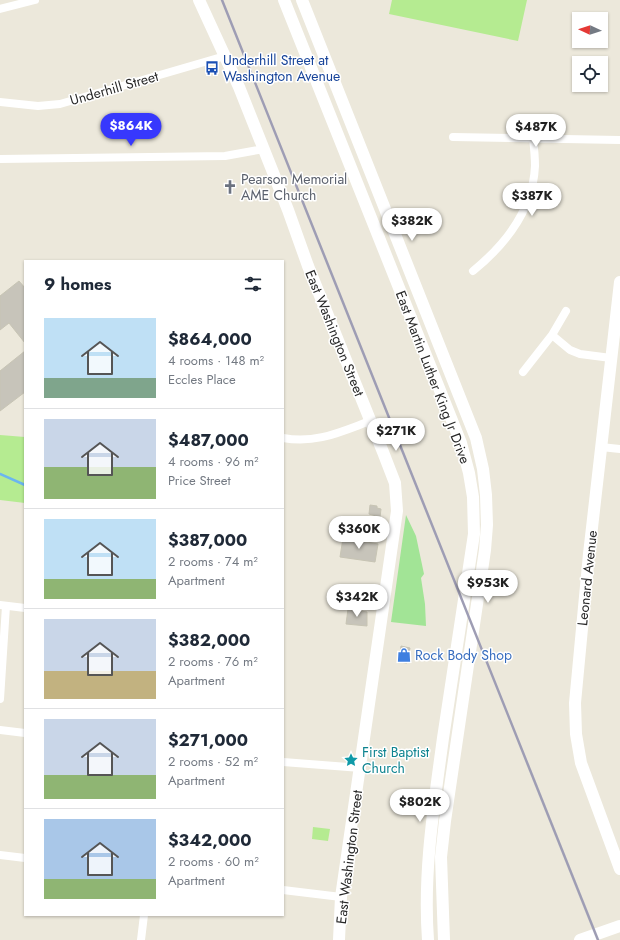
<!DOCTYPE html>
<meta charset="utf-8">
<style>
:root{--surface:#fff;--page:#f2f2f3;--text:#1f2937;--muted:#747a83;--line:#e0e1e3;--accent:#3738fd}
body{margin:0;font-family:Jost,sans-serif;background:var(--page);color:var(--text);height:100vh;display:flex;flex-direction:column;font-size:15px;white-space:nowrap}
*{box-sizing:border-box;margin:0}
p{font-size:13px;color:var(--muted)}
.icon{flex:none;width:22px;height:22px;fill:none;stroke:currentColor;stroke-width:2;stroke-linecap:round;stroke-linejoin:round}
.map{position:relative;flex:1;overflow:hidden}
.panel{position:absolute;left:24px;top:260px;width:260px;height:656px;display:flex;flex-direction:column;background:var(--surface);border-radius:0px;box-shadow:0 1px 3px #0004}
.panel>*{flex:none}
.needle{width:26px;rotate:273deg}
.fabs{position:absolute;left:572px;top:12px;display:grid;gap:8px}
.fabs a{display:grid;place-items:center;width:36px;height:36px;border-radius:0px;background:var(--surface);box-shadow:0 1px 3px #0004;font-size:20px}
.price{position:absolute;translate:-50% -34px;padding:0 9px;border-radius:14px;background:#fff;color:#222;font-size:13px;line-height:26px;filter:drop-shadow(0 1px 2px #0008)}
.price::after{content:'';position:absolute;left:50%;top:24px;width:12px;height:9px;margin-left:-6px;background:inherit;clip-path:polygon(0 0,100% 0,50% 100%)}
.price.active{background:var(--accent);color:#fff}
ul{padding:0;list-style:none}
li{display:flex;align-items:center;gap:12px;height:100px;padding:0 20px}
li+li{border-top:1px solid var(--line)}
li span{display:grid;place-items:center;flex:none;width:112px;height:80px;border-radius:0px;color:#555}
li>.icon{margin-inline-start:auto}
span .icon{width:48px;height:48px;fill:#fffc;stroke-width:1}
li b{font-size:17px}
h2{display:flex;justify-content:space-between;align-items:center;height:48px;padding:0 20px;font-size:17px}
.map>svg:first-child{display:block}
.green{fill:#a2e496}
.pitch{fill:#b5eb91}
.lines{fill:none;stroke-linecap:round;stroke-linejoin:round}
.stream{stroke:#6bb5f0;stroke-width:2.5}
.building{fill:#c7c4ba;stroke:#c7c4b4}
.street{stroke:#fff;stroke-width:8}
.secondary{stroke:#fff;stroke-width:12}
.rail{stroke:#9e9db4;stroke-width:2.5}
.labels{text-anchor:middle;stroke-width:3;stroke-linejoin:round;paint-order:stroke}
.transit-label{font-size:14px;fill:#164399;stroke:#fff;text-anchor:start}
.street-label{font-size:14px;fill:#292929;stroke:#fff}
.worship-label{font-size:14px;fill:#5b616d;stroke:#fff;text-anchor:start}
.shop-label{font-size:14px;fill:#366cbe;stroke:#fff;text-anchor:start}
.culture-label{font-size:14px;fill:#0d838f;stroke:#fff;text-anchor:start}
</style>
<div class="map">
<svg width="620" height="940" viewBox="0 0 620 940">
<rect width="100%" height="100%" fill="#ece8db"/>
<!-- green -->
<path class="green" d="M406,515L416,536L424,574L421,578L425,604L426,626L391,622Z"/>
<!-- pitch -->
<path class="pitch" d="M392,0H527L518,41L389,14Z
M0,435L25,437V503L0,500Z
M313,827L330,829L328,841L312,839Z"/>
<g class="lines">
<!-- stream -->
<path class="stream" d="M0,474L25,485"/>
</g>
<!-- building -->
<path class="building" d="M19,281L25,288V343L9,323L0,330V296Z
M25,351V392L0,411V371Z
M370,505L377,506V508L381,509L380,517L369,514Z
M343,538L378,544L375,562L340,557Z
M348,609L367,612V626L346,624Z
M401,646L410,648L407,663L399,662Z"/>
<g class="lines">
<!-- street -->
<path class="street" d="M0,9L35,0
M0,102L38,106L60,104L225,56
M453,137L620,140
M0,159L225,156L264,149
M473,271C506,244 533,210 535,166C535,157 534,147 533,138
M552,335L570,350L580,354L611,358
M523,372L552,335L566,311
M283,438C316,444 340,432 370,421
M601,447L620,449
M0,605L25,608
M0,699L6,606
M0,730L25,733
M283,762L361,768
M0,855L25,858
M283,890L341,897
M141,940L144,915"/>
<!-- secondary -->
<path class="secondary" d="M199,0L239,87L288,210L308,266L383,452L395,483L397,511L341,897L339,940
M284,0L461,443L469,473L473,497L474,534C464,602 453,670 443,738C434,805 423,872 428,940
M302,0L476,438L483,469L486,495L487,525L485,550L445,821L441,857L444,940
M620,282L589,554L575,703L576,734L581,763L620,869
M580,940L620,926"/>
<!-- rail -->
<path class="rail" d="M222,0L598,940"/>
</g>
<!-- icons -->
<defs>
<symbol id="bus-bare" viewBox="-9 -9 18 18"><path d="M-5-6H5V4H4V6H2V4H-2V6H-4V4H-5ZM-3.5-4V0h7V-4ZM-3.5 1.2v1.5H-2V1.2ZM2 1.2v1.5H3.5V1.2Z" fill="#1a4fb4" stroke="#fff" stroke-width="2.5" paint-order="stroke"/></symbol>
<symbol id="church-bare" viewBox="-9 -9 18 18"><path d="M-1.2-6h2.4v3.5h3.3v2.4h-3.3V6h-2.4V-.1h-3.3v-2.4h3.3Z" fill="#6b7280" stroke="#fff" stroke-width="2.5" paint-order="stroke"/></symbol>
<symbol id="shop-bare" viewBox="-9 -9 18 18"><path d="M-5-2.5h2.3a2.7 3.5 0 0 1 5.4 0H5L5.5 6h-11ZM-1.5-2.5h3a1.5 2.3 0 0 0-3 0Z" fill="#3f7fe0" stroke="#fff" stroke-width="2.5" paint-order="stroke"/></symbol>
<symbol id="sight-bare" viewBox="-9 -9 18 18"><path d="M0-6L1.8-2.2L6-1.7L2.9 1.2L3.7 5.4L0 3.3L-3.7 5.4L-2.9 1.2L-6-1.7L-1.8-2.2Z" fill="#0f9aa8" stroke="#fff" stroke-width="2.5" paint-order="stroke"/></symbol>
</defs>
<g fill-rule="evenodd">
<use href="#bus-bare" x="202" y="58" width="20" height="20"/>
<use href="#church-bare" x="220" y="177" width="20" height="20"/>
<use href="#shop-bare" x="394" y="645" width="20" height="20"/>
<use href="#sight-bare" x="341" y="750" width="20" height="20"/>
</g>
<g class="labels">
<!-- transit labels -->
<g class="transit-label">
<text x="223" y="65">Underhill Street at<tspan x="223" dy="16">Washington Avenue</tspan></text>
</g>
<!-- street labels -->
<g class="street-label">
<text transform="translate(114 88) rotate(-16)" y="5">Underhill Street</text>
<text transform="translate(335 333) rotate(68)" y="5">East Washington Street</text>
<text transform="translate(433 377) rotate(69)" y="5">East Martin Luther King Jr Drive</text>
<text transform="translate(587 578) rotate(-84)" y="5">Leonard Avenue</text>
<text transform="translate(349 857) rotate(-83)" y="5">East Washington Street</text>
</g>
<!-- worship labels -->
<g class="worship-label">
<text x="241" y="184">Pearson Memorial<tspan x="241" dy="16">AME Church</tspan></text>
</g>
<!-- shop labels -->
<g class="shop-label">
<text x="415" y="660">Rock Body Shop</text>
</g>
<!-- culture labels -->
<g class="culture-label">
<text x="362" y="757">First Baptist<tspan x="362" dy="16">Church</tspan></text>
</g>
</g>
</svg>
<div class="fabs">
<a><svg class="needle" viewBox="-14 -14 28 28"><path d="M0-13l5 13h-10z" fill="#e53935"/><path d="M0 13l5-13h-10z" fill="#747a83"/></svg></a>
<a><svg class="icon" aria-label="locate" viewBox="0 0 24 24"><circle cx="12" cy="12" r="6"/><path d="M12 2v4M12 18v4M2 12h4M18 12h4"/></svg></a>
</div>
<b class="price active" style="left:131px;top:147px">$864K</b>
<b class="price" style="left:536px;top:148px">$487K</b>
<b class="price" style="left:532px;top:217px">$387K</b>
<b class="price" style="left:412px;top:242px">$382K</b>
<b class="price" style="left:396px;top:452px">$271K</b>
<b class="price" style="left:359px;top:550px">$360K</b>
<b class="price" style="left:488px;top:604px">$953K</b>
<b class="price" style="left:357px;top:618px">$342K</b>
<b class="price" style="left:420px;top:823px">$802K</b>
<section class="panel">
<h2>9 homes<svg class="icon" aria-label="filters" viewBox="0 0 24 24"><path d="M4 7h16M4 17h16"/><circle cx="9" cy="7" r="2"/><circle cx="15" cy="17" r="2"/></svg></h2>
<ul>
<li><span style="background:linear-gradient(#bfe0f5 75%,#7fa58c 0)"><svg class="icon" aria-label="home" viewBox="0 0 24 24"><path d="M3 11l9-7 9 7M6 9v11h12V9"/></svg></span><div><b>$864,000</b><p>4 rooms · 148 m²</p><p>Eccles Place</p></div></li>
<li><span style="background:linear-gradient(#c9d6e8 60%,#8fb573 0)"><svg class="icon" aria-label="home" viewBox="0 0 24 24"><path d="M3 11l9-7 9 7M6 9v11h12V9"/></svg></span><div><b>$487,000</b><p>4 rooms · 96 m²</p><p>Price Street</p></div></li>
<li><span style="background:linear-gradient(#bfe0f5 75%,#8fb573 0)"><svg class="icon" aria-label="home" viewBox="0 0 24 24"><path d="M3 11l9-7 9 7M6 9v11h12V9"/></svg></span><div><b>$387,000</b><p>2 rooms · 74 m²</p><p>Apartment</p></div></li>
<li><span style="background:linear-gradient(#c9d6e8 65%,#c2b280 0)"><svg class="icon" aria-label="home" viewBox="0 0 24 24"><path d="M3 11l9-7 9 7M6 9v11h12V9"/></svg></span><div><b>$382,000</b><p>2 rooms · 76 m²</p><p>Apartment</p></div></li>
<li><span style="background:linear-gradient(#c9d6e8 70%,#8fb573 0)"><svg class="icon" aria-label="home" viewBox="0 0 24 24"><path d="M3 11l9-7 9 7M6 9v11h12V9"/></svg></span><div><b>$271,000</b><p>2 rooms · 52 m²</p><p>Apartment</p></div></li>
<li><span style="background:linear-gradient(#a9c7e8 75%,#8fb573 0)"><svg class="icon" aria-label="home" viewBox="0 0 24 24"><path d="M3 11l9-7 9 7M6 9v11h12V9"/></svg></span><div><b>$342,000</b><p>2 rooms · 60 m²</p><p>Apartment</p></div></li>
</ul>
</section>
</div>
